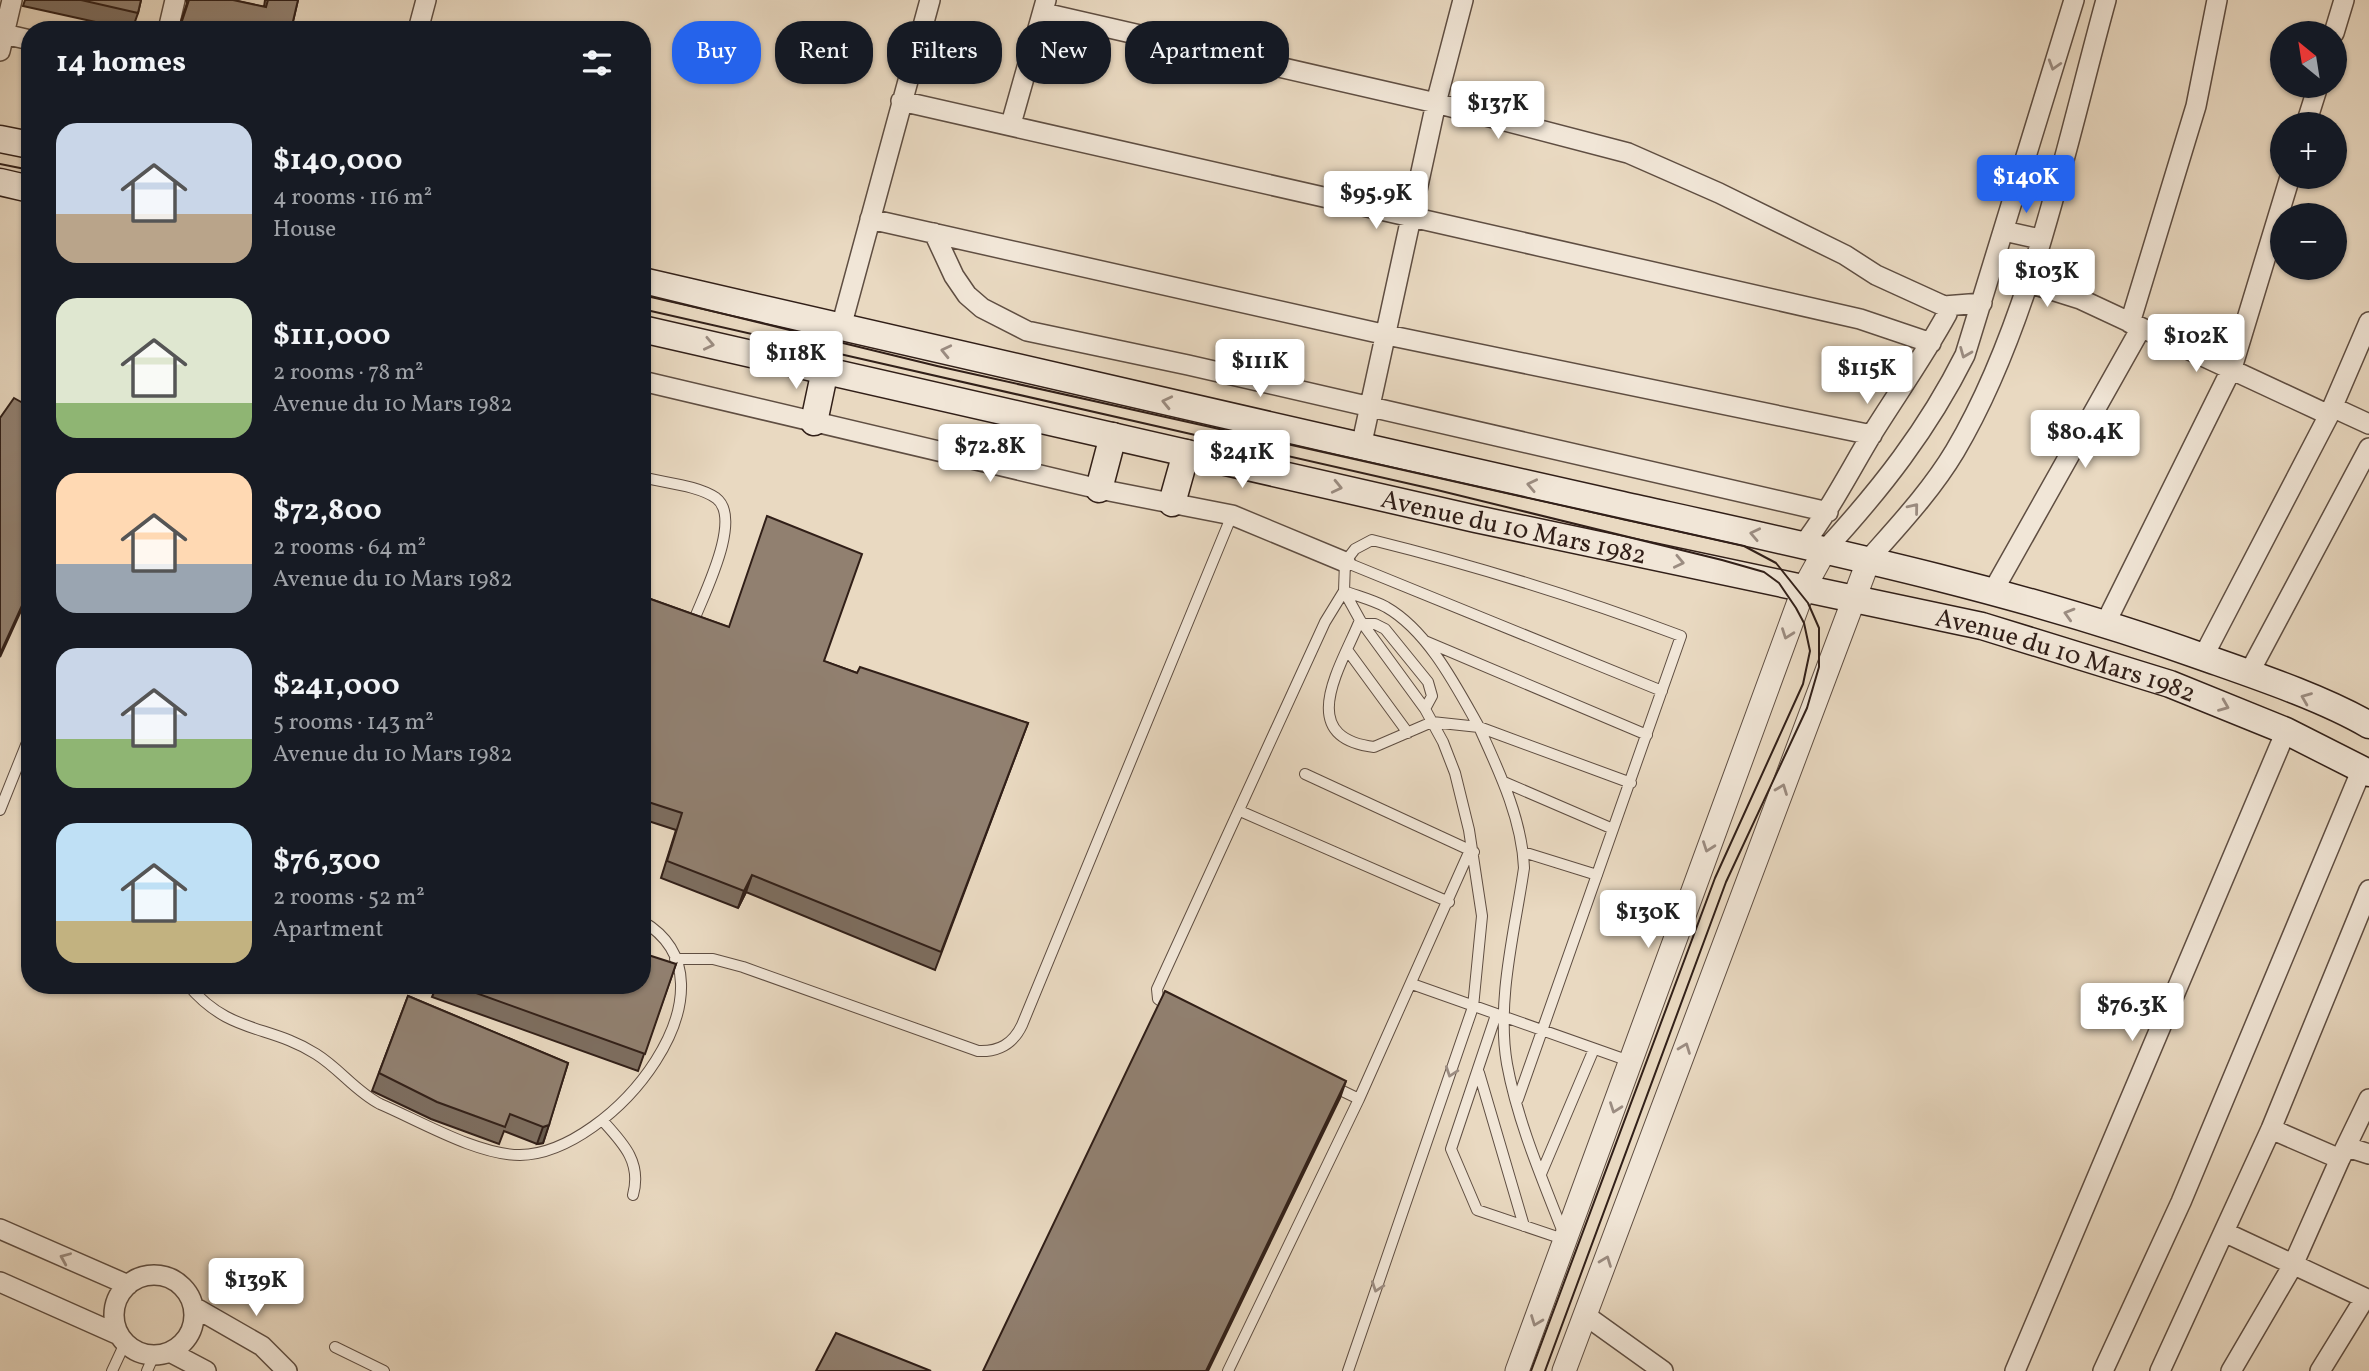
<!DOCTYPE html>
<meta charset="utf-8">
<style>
:root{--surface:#171b24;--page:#20242c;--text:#f1f3f6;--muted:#9ea1a6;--accent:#2563eb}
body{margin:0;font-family:Vollkorn,serif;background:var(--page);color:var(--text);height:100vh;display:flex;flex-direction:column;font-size:26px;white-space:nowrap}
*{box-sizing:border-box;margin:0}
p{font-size:23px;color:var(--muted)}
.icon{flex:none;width:38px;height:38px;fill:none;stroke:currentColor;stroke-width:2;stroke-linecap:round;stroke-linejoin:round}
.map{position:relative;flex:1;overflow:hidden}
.panel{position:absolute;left:21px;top:21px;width:630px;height:973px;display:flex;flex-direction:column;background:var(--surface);border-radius:28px;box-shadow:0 2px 5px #0004}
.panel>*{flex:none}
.top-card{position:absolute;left:672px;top:21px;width:665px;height:63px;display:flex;gap:14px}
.needle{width:46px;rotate:330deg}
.fabs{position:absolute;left:2270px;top:21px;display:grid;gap:14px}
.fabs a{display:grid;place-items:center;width:77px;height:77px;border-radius:50%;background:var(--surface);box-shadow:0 2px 5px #0004;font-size:35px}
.price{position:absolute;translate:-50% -60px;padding:0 16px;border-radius:7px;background:#fff;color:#222;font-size:23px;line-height:46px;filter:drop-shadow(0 2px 4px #0008)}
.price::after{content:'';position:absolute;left:50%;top:42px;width:21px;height:16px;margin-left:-10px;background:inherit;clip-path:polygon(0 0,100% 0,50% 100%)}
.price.selected{background:var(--accent);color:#fff}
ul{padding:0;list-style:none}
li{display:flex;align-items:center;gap:21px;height:175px;padding:0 35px}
li span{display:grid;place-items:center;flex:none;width:196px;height:140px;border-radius:21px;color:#555}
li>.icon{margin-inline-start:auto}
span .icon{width:84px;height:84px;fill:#fffc;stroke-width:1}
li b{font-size:30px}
h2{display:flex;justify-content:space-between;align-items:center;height:84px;padding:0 35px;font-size:30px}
.tag{padding:0 24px;border-radius:28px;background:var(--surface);box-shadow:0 2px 5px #0004;font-size:24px;line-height:63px}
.tag.selected{background:var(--accent);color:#fff}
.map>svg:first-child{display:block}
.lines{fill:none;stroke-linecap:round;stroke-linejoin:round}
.service-casing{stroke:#5f4e42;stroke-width:12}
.minor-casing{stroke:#5f4e42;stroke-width:22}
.tertiary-casing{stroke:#5f4e42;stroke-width:25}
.secondary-casing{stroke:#311f18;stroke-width:29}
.service{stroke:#f1e6d7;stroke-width:10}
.minor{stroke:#f1e6d7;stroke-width:19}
.tertiary{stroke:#f1e6d7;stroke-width:23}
.secondary{stroke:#f1e6d7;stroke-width:26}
.tram{stroke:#311f18;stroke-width:2}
.wall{fill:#7d6e60;stroke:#311f18;stroke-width:2}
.shaded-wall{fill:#665a4e;stroke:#311f18;stroke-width:2}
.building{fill:#918070;stroke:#311f18;stroke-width:2}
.oneway{stroke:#9b8c81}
.labels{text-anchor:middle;stroke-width:6;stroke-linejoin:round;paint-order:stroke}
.street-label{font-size:26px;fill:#311f18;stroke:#f1e6d7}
</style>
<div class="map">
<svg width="2369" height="1371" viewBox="0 0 2369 1371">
<rect width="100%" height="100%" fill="#e9d9c1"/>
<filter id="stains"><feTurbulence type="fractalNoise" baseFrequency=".00286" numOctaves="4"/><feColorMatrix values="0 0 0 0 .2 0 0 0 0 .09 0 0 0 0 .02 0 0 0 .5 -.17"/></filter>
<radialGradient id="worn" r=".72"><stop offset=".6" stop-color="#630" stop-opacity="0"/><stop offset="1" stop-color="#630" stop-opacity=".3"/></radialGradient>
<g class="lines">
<defs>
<path id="service" d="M642,477C664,483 697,485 716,498C743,518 704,594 694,620
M1344,591L1360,620L1425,709L1443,742L1455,773L1469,830L1482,916L1473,1007L1348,1371
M1344,591C1357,596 1373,600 1386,607C1428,631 1456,686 1479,727L1631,783
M1360,620C1342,665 1293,737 1374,747L1432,722L1479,727C1499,771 1522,819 1524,868C1515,930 1496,1001 1507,1064C1518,1124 1544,1183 1566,1240L1477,1210L1451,1149L1496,1015
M1364,624H1375L1385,629L1428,682L1432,696L1425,709
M1425,641L1647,735
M1348,651L1408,733
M1305,774L1474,852
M1504,782L1613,829
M0,810L30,735
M1240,811L1449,902
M1523,852L1597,875
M675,959H713L743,967L978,1051C999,1052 1013,1044 1022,1025L1232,515
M1412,984L1632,1062
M188,985C230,1035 269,1024 316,1054C340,1069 355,1091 380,1104C420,1121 477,1155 520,1155C612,1154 749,983 642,921
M1170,1008L1158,999L1157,989L1325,622L1344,591L1345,562
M1479,1073L1524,1226
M1332,1086L1359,1099
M1518,1099L1681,636C1580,598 1477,566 1372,540L1355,549L1345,562L1662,691
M602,1120C623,1143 642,1162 633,1195
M1541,1174L1594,1049
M335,1347L384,1371
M112,1371L125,1343
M147,1371L154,1355
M1228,1371L1359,1099L1470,850"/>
<path id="minor" d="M1044,13L1436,103L1628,153L1719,193L1845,255L1876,275L1944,306L1982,303
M168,30L175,0
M418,30L426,0
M0,33L30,40
M2334,33L2344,0
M0,51L12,0
M901,101L1860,319L1931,343
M1011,124L1046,0
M2306,124L2318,86
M870,219L1387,335L1872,435
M2004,231L2040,239
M934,233L954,276L967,295L982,308L1027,331L1188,365L1828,512
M2026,282L2080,299L2329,415
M2130,323L2196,106L2217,0
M841,327L930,0
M642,381L1099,489L1232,515L1345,562
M2332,407L2369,424
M1361,447L1436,103L1463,0
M1803,545C1830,510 1849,472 1872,434C1897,394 1924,356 1947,314L1944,306
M1825,550C1881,489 1928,429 1965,355L2074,0
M1869,559C1899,525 1931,491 1955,451C2031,323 2066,145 2106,0
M1993,591L2141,328
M2105,624L2232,368L2290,177
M2203,657L2329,415L2369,322
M2249,673L2369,448
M2271,1129L2340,1159L2369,1099
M2347,1147L2369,1154
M0,1229L128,1285
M2224,1232L2369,1300
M114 1315a40 40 0 1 1 80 0a40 40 0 1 1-80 0Z
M0,1282L119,1335
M194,1307L262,1346L287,1371
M1585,1315L1663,1371
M170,1352L206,1371
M2015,1371L2286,731
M2103,1371L2181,1202L2362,769
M2160,1371L2271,1129L2369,890
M2231,1371L2293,1265L2340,1159
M2320,1371L2365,1298"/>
<path id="tertiary" d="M1517,1371L1804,588L1825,550
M1564,1371L1869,559"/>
<g id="secondary">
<path d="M0,139L30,145"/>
<path d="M0,182L30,189"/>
<path d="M642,281C969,356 1295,432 1622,505C1817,548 2014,589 2203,657C2254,675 2323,698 2369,725"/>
<path id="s1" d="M642,329L1476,519L1982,626L2170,684L2286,731L2369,773"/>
<path d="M814,422L825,370"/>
<path d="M1099,489L1113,436"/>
<path d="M1172,503L1186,453"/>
</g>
</defs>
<!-- service casing -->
<use href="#service" class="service-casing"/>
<!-- minor casing -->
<use href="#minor" class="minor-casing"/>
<!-- tertiary casing -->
<use href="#tertiary" class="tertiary-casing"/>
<!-- secondary casing -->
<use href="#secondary" class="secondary-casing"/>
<!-- service -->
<use href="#service" class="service"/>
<!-- minor -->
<use href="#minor" class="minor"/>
<!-- tertiary -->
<use href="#tertiary" class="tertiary"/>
<!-- secondary -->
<use href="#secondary" class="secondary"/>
<!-- tram -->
<path class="tram" d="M0,164L30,170
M642,294L937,366L1744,546L1776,563L1808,603L1819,628V667L1807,708L1726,882L1545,1371
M642,309L1437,490L1722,560L1764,572L1779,583L1796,608L1804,623L1810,651L1803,684L1715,878L1531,1371"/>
</g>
<!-- wall -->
<path class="wall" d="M25,0H141L138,13L132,30L23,6Z
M186,0H233L264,7L265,0H298L291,30H178L187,3Z
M642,596L857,673L1028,723L935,970L746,892L738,908L661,878L676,830L642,819Z
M676,964L638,1071L432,997L437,985H642Z
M408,996L568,1063L543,1143L537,1144L504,1131L499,1144L431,1119L372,1091Z"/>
<!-- shaded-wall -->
<path class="shaded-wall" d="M30,588V591L0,657V654Z
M752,875L746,892L738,908L744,891Z
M1346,1081L1340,1098L1208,1371H1206Z
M549,1125L543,1143L537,1144L543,1127Z"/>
<!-- building -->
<path class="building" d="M81,0H141L138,13Z
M189,0H233L266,7L268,0H298L291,30H210L181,24Z
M14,398L30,407V588L0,654V418Z
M767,516L862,554L824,661L857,673L860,667L1028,723L941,952L752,875L744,891L667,861L682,813L642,800V596L729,627Z
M642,547L644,549L642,563Z
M642,953L676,964L645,1054L454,985H642Z
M1165,991L1346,1081L1206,1371H983Z
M408,996L568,1063L549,1125L543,1127L510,1114L505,1127L437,1102L379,1073Z
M836,1333L931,1371H816Z"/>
<!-- one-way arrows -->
<defs><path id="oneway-chevron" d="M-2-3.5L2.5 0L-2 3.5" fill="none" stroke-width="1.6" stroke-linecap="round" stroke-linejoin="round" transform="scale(1.75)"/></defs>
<g class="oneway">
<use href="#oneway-chevron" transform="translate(2054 65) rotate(107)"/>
<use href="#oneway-chevron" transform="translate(709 344) rotate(12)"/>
<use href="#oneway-chevron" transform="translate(946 351) rotate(-167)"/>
<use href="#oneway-chevron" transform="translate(1965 353) rotate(112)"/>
<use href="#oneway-chevron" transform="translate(1167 402) rotate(-167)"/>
<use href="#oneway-chevron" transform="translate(1532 485) rotate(-168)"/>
<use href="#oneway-chevron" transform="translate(1337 487) rotate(13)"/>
<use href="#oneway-chevron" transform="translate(1914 508) rotate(-51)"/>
<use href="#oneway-chevron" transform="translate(1755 534) rotate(-168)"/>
<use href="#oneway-chevron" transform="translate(1679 562) rotate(12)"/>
<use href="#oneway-chevron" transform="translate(2069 614) rotate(-164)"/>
<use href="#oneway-chevron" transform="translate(1787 634) rotate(110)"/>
<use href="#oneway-chevron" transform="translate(2306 698) rotate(-158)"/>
<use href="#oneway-chevron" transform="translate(2224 706) rotate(22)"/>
<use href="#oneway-chevron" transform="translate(1782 789) rotate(-69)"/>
<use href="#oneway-chevron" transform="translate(1708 847) rotate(110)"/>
<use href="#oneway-chevron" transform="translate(1685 1048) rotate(-69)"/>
<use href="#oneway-chevron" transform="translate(1451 1072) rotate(109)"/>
<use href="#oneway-chevron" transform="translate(1615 1108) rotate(110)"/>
<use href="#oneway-chevron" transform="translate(65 1258) rotate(-157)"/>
<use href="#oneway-chevron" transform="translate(1606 1261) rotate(-69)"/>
<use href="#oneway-chevron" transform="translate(1377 1287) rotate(109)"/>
<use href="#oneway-chevron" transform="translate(1536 1321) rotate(111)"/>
</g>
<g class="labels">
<!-- street labels -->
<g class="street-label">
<text dy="9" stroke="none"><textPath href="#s1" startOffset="894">Avenue du 10 Mars 1982</textPath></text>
<text dy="9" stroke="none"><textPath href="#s1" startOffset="1461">Avenue du 10 Mars 1982</textPath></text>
</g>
</g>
<rect width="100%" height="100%" filter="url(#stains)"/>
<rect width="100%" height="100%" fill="url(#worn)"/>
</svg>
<div class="fabs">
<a><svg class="needle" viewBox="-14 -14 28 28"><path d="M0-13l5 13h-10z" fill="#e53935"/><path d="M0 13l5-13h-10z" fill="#9ea1a6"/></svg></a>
<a>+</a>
<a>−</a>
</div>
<b class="price" style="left:1498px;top:141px">$137K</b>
<b class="price selected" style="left:2026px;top:215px">$140K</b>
<b class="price" style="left:1376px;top:231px">$95.9K</b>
<b class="price" style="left:2047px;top:309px">$103K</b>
<b class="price" style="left:2196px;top:374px">$102K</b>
<b class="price" style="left:796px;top:391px">$118K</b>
<b class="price" style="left:1260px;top:399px">$111K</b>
<b class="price" style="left:1867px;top:406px">$115K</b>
<b class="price" style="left:2085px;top:470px">$80.4K</b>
<b class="price" style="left:990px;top:484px">$72.8K</b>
<b class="price" style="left:1242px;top:490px">$241K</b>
<b class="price" style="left:1648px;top:950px">$130K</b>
<b class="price" style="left:2132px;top:1043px">$76.3K</b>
<b class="price" style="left:256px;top:1318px">$139K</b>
<div class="top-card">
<a class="tag selected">Buy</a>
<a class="tag">Rent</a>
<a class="tag">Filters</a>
<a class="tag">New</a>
<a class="tag">Apartment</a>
</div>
<section class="panel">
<h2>14 homes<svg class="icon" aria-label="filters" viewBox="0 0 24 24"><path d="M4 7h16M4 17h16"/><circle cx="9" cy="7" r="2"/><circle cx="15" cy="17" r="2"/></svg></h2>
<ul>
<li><span style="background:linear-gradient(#c9d6e8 65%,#b9a48a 0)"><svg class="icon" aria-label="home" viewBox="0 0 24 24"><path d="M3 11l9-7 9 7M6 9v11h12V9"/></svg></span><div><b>$140,000</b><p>4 rooms · 116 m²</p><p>House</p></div></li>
<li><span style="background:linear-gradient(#dfe7d0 75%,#8fb573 0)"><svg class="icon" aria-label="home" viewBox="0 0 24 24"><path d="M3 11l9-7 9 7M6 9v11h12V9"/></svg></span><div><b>$111,000</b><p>2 rooms · 78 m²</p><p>Avenue du 10 Mars 1982</p></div></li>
<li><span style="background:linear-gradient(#ffd9b3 65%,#9aa5b1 0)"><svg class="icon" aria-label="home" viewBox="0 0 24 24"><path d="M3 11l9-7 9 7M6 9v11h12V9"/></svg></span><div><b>$72,800</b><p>2 rooms · 64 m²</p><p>Avenue du 10 Mars 1982</p></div></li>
<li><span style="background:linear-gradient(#c9d6e8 65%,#8fb573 0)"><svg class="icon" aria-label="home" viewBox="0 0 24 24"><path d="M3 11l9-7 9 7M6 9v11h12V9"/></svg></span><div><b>$241,000</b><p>5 rooms · 143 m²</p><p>Avenue du 10 Mars 1982</p></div></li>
<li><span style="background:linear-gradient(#bfe0f5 70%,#c2b280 0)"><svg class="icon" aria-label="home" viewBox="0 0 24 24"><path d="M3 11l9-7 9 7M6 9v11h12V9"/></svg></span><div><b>$76,300</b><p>2 rooms · 52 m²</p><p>Apartment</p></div></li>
</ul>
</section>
</div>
